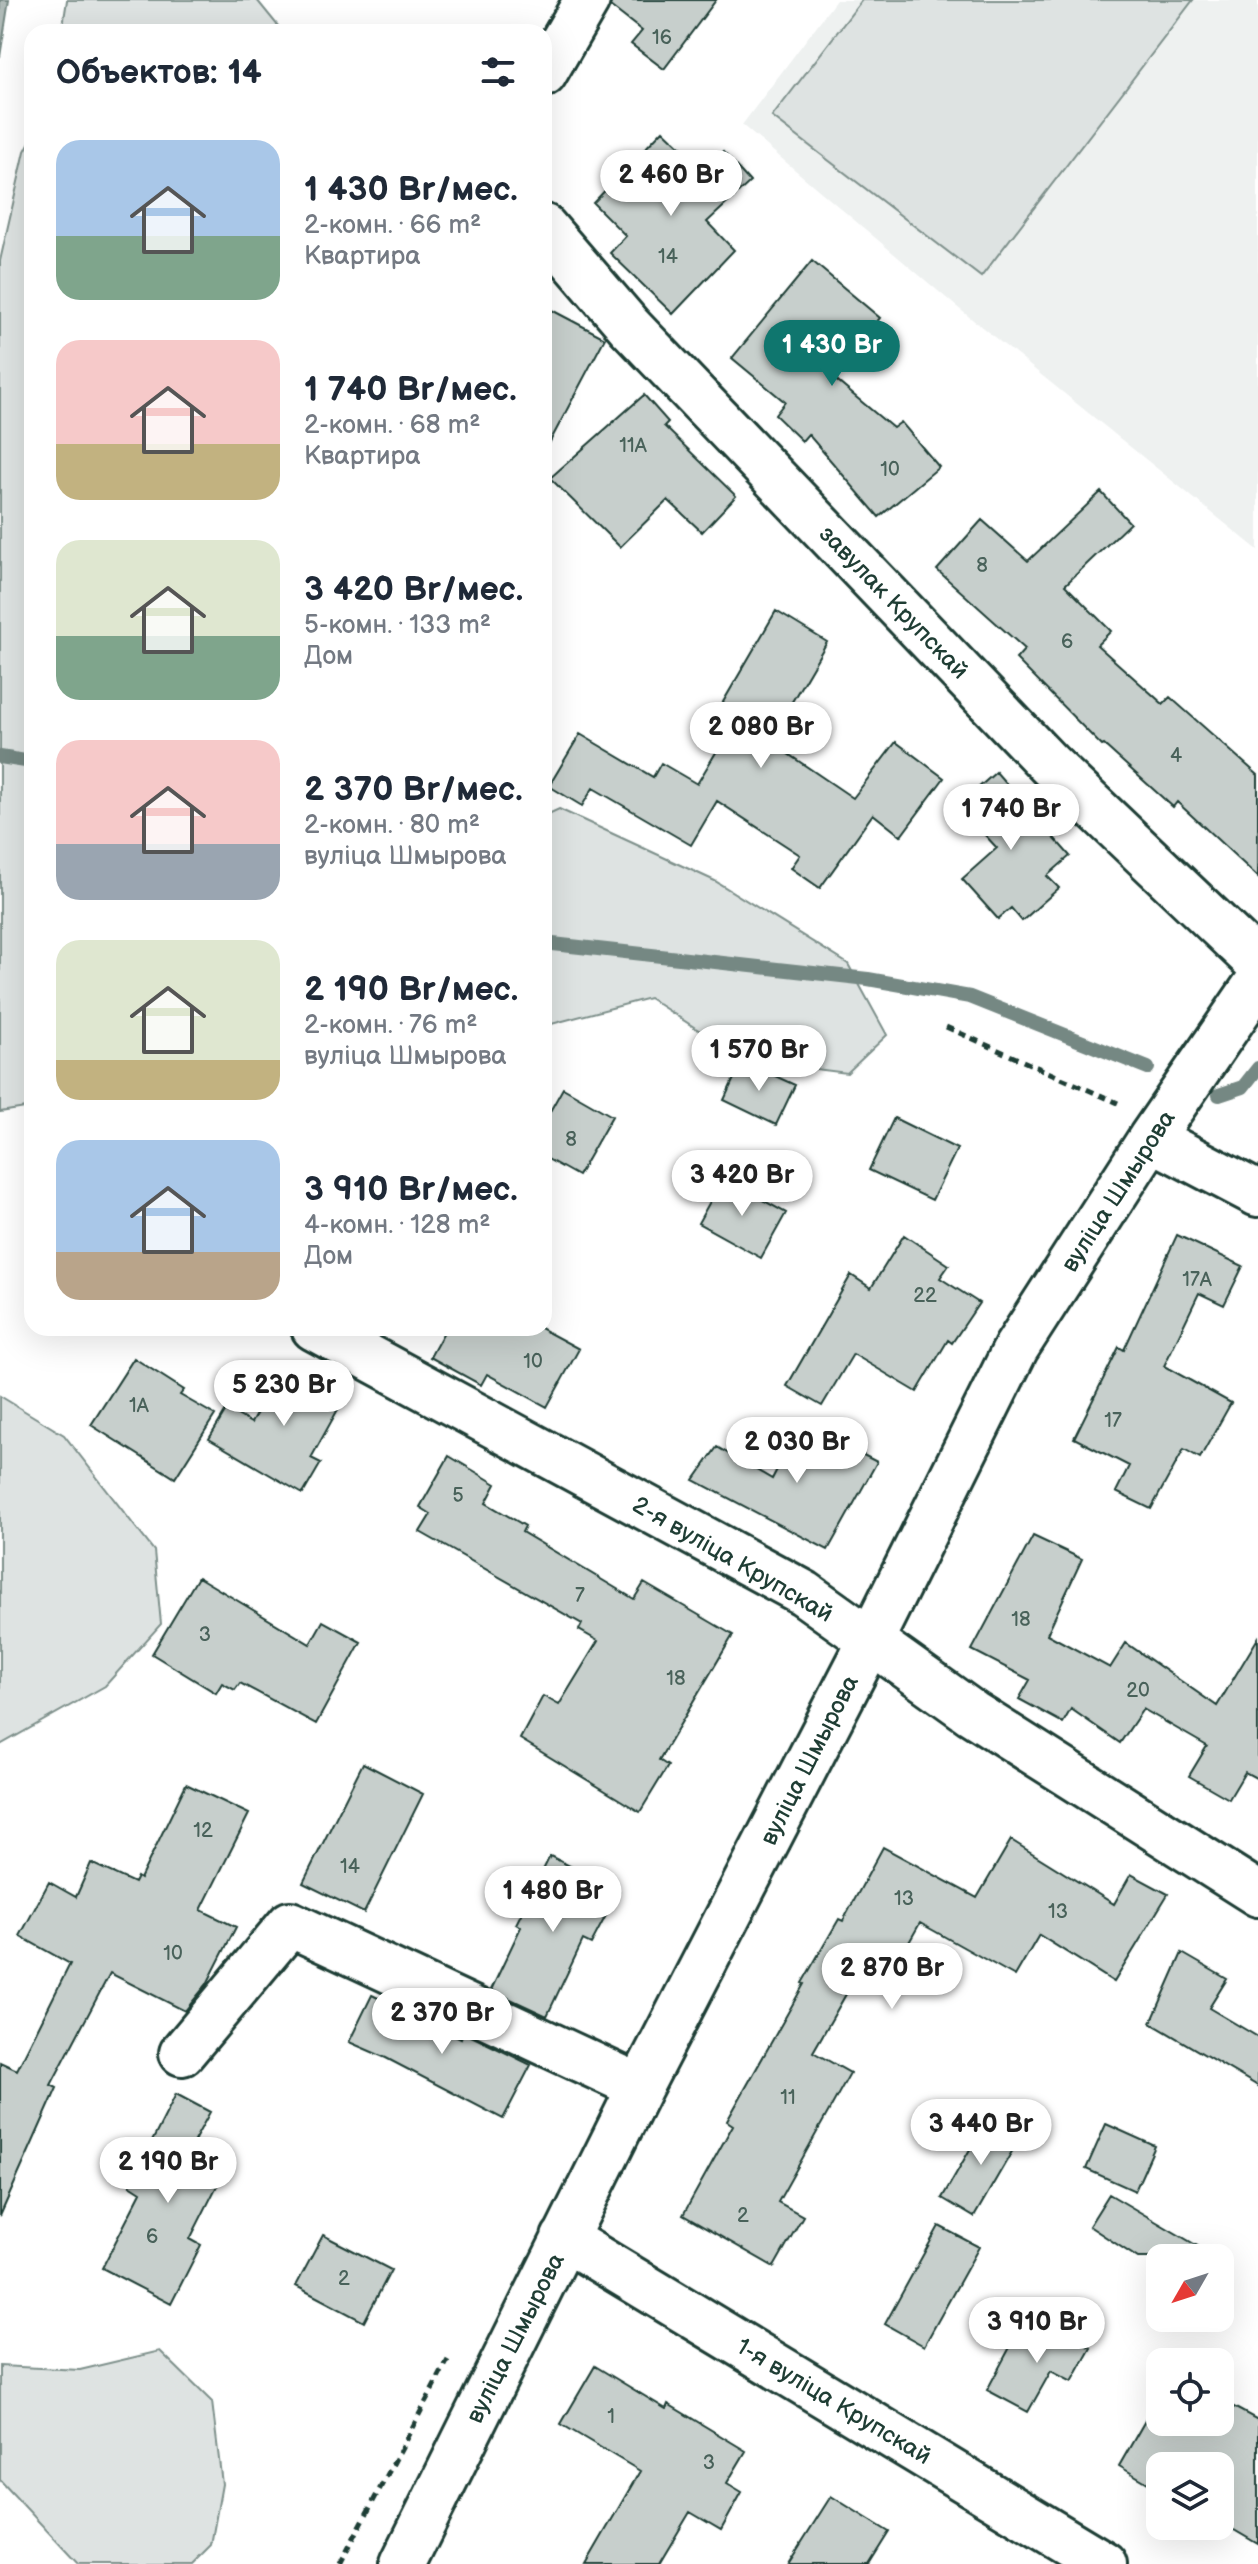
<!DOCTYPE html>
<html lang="ru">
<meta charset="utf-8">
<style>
:root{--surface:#fff;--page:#f2f2f3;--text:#1f2937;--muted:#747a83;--accent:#0f766e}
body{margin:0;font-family:"Balsamiq Sans",sans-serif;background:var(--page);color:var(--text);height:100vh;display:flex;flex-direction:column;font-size:30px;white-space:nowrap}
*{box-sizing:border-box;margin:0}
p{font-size:26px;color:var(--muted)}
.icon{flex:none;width:44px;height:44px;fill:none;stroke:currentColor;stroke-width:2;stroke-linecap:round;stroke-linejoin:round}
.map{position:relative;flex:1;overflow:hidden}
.side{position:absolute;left:24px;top:24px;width:528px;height:1312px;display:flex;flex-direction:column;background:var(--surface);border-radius:24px;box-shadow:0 8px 32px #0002}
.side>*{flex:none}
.needle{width:52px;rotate:231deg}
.controls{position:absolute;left:1146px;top:2244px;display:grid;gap:16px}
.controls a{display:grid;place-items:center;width:88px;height:88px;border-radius:16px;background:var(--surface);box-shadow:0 8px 32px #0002;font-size:40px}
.price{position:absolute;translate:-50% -68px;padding:0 18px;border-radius:28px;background:#fff;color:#222;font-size:26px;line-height:52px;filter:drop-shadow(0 2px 4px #0008)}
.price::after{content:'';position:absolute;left:50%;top:48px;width:24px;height:18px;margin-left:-12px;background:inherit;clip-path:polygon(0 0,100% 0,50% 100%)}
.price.selected{background:var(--accent);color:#fff}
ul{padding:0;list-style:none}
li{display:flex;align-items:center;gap:24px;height:200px;padding:0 32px}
li span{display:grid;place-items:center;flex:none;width:224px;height:160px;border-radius:24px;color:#555}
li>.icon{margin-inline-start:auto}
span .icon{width:96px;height:96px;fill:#fffc;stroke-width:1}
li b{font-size:34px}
h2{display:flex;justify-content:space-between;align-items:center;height:96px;padding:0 32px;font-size:34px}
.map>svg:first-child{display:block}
.built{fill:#eef1f0}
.green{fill:#dee3e2;stroke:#7e908b;stroke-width:2}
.water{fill:#afbab7;stroke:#758883;stroke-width:2}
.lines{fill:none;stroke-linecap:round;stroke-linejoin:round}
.stream{stroke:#758883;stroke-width:14}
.building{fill:#c7cfcc;stroke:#1f3d34;stroke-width:2}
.minor-casing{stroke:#1f3d34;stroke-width:50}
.path{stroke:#1f3d34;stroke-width:5;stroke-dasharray:8 6;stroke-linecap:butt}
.minor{stroke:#fff;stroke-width:44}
.labels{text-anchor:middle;stroke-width:6;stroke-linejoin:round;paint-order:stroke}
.number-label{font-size:20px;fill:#49625a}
.street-label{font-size:24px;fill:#1f3d34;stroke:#fff}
</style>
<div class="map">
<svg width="1258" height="2564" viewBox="0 0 1258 2564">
<rect width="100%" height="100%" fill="#fff"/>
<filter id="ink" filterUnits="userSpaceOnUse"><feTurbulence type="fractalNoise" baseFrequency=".0125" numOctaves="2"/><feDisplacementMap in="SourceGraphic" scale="16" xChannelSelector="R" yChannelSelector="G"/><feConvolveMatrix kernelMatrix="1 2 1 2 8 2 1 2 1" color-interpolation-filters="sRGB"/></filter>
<g filter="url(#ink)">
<!-- built -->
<path class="built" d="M836,0H1258V550L957,307L742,125Z"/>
<!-- green -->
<path class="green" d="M67,0H257L283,32H62Z
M862,0H1193L981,277L772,117Z
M32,138V925L27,995L32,1002V1107L0,1112V261L25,151Z
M559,809L715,881L848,964L887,1035L847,1073L745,1060L649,998L544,1026V816Z
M0,1396L64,1435L154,1551L161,1624L105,1686L0,1745Z
M160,2351L212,2402L222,2484L211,2545L192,2564H78L0,2480V2366L80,2370Z"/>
<!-- water -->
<path class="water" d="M0,0H9L0,57Z"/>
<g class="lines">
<!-- stream -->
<path class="stream" d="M0,757L32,762
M544,943L868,979L970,997L1148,1068
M1219,1095L1243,1087L1258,1068"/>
</g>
<!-- building -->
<path class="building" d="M612,0H716L664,69L631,44L642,31L610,6Z
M663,130L705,170L723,152L750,182L707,222L734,250L673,314L610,253L626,236L593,203Z
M812,261L880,318L832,377L893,428L901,422L939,467L879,517L808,434L802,441L775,415L785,402L732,358Z
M544,306L605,338L544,453Z
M644,395L668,422L664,426L736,496L702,532L668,500L620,547L550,478Z
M1101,492L1130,523L1065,585L1111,631L1097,645L1163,704L1170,697L1258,775V877L1177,802L1173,807L1104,745L1102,746L1016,659L1025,649L937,570L982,520L1028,561Z
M776,611L827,642L769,741L853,798L896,742L944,778L901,836L873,814L820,888L791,868L800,855L717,801L691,845L593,788L582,806L549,786L580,734L653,777L661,763L697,784L736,719L719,709Z
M996,772L1070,856L1047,876L1059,888L1022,921L1011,908L998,919L962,879L997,848L958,806Z
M742,1061L795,1085L776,1125L724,1100Z
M563,1088L612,1116L578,1176L544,1157V1122Z
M894,1118L957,1149L932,1200L869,1170Z
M723,1178L786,1213L761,1258L698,1223Z
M904,1235L949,1265L940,1278L979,1303L952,1343L948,1340L917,1392L853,1354L822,1406L787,1386L851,1275L871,1288Z
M1177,1235L1243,1266L1224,1305L1199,1293L1164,1366L1231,1403L1200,1458L1184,1449L1151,1509L1116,1492L1129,1466L1074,1438L1119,1347L1124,1350Z
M446,1328H540L579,1349L547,1407L487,1374L481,1385L430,1357Z
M134,1358L184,1390L180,1395L215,1415L175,1478L91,1425Z
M286,1362L346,1395L311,1458L321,1463L303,1494L209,1439L227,1409L251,1423Z
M801,1423L877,1462L828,1550L694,1480L717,1447L772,1479Z
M449,1456L496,1484L486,1503L525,1526L522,1532L634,1599L644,1583L733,1635L659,1760L668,1766L640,1812L520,1739L543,1696L559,1705L598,1641L579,1630L582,1624L420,1532L431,1514L420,1507Z
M1033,1536L1082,1559L1047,1634L1110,1668L1126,1643L1217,1706L1258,1638V1779L1245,1772L1229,1799L1189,1776L1207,1746L1143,1709L1120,1743L1071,1709L1063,1723L1019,1699L1030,1680L972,1650Z
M198,1577L310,1644L323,1621L361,1642L316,1724L240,1683L235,1690L222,1683L216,1693L152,1654Z
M363,1763L423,1794L364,1913L303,1883Z
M186,1784L249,1814L201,1910L236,1927L207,1984L185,2011L110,1973L51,2085L57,2088L0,2216V2062L17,2070L70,1964L20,1936L49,1882L76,1897L91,1863L134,1883L137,1877L140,1879Z
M1011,1840L1114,1904L1131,1874L1168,1894L1114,1982L1039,1935L1015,1976L920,1923L882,1990L857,1975L813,2052L850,2073L778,2202L803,2216L774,2267L683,2215L733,2125L727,2121L804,1984L802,1983L839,1919L843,1921L883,1847L977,1898Z
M550,1856L619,1891L591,1944L583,1940L547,2016L491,1990L521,1927L516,1924Z
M1182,1953L1227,1979L1209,2008L1258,2037V2086L1151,2023Z
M372,1995L461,2038L463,2032L531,2065L503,2119L386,2058L349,2042Z
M176,2094L210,2112L194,2141L230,2160L190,2239L201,2245L171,2304L102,2268L141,2192L130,2185Z
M988,2118L1021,2136L974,2217L942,2198Z
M1106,2124L1155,2146L1135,2191L1086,2169Z
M1109,2194L1218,2258H1138L1089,2226Z
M939,2226L979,2247L924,2346L885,2324Z
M323,2235L391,2270L364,2322L296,2286Z
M1044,2322L1091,2348L1072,2382L1051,2371L1028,2412L987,2390L1016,2336L1032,2344Z
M595,2366L666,2409L668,2404L746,2451L727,2483L742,2492L721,2530L690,2512L659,2564H586L640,2471L561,2424Z
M1230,2405L1258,2420V2544L1222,2523L1220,2525V2466H1160V2490L1119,2466L1150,2412L1160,2418V2422H1220Z
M831,2496L889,2532L869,2564H788Z"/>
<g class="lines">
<defs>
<path id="minor" d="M544,74L587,0
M544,227L629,326L1049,764L1258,963
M1151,1138L1258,1194
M314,1328L804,1593L972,1713L1258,1894
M182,2053L290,1924L640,2087
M564,2238L1104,2564
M403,2564L640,2087L871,1640L1016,1348L1151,1138L1258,982"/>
</defs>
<!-- minor casing -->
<use href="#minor" class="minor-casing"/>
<!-- path -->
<path class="path" d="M946,1027L1118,1103
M340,2564L448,2360"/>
<!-- minor -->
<use href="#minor" class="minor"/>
</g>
</g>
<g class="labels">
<!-- number labels -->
<g class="number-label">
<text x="662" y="44">16</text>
<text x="668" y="263">14</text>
<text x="633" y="452">11А</text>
<text x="890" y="476">10</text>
<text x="982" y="572">8</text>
<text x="1067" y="648">6</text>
<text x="1176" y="762">4</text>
<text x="571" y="1146">8</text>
<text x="1197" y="1286">17А</text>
<text x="925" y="1302">22</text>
<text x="533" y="1368">10</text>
<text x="139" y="1412">1А</text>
<text x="1113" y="1427">17</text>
<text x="458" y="1502">5</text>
<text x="580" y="1602">7</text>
<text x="1021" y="1626">18</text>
<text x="205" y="1641">3</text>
<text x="676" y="1685">18</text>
<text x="1138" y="1697">20</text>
<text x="203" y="1837">12</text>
<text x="350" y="1873">14</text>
<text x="904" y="1905">13</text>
<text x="1058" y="1918">13</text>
<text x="173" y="1960">10</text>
<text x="788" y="2104">11</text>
<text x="743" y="2222">2</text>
<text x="152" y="2243">6</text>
<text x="344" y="2285">2</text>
<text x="611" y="2423">1</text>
<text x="709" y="2469">3</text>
</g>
<!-- street labels -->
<g class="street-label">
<text transform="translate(894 602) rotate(46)" y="8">завулак Крупскай</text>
<text transform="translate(1118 1191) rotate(-57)" y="8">вуліца Шмырова</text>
<text transform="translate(733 1559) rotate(30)" y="8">2-я вуліца Крупскай</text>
<text transform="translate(809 1760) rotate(-63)" y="8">вуліца Шмырова</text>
<text transform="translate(515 2338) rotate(-63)" y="8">вуліца Шмырова</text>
<text transform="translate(834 2401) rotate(31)" y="8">1-я вуліца Крупскай</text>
</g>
</g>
</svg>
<div class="controls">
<a><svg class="needle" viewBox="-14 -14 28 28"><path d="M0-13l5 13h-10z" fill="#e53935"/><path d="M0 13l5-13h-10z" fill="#747a83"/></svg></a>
<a><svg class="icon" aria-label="locate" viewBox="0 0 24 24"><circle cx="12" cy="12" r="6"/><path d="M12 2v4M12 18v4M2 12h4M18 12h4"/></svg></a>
<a><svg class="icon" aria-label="layers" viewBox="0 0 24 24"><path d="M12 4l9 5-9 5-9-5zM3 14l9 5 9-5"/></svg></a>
</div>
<b class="price" style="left:671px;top:218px">2 460 Br</b>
<b class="price selected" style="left:832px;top:388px">1 430 Br</b>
<b class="price" style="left:761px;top:770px">2 080 Br</b>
<b class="price" style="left:1011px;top:852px">1 740 Br</b>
<b class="price" style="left:759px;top:1093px">1 570 Br</b>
<b class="price" style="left:742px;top:1218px">3 420 Br</b>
<b class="price" style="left:284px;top:1428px">5 230 Br</b>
<b class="price" style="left:797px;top:1485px">2 030 Br</b>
<b class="price" style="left:553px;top:1934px">1 480 Br</b>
<b class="price" style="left:892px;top:2011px">2 870 Br</b>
<b class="price" style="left:442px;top:2056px">2 370 Br</b>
<b class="price" style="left:981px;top:2167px">3 440 Br</b>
<b class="price" style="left:168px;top:2205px">2 190 Br</b>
<b class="price" style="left:1037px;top:2365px">3 910 Br</b>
<section class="side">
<h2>Объектов: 14<svg class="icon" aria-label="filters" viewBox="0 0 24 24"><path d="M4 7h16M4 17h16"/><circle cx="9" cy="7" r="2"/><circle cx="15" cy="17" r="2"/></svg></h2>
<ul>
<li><span style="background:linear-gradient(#a9c7e8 60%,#7fa58c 0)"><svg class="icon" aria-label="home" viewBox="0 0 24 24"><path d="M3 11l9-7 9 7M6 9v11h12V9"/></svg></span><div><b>1 430 Br/мес.</b><p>2-комн. · 66 m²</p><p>Квартира</p></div></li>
<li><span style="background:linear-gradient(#f6c9c9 65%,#c2b280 0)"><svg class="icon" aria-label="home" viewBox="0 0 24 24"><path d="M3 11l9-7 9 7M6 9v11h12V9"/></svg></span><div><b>1 740 Br/мес.</b><p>2-комн. · 68 m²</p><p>Квартира</p></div></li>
<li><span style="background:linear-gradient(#dfe7d0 60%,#7fa58c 0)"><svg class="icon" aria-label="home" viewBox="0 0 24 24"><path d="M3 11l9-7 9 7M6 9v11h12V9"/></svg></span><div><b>3 420 Br/мес.</b><p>5-комн. · 133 m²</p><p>Дом</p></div></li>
<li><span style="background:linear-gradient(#f6c9c9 65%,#9aa5b1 0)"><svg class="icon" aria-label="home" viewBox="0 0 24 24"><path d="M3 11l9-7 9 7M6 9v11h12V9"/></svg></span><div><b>2 370 Br/мес.</b><p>2-комн. · 80 m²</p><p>вуліца Шмырова</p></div></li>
<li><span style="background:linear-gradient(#dfe7d0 75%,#c2b280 0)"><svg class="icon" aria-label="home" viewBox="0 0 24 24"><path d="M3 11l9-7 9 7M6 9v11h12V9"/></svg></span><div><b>2 190 Br/мес.</b><p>2-комн. · 76 m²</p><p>вуліца Шмырова</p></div></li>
<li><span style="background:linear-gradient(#a9c7e8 70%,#b9a48a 0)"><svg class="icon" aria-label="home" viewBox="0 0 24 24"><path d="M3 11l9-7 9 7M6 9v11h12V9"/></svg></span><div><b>3 910 Br/мес.</b><p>4-комн. · 128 m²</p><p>Дом</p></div></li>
</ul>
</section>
</div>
